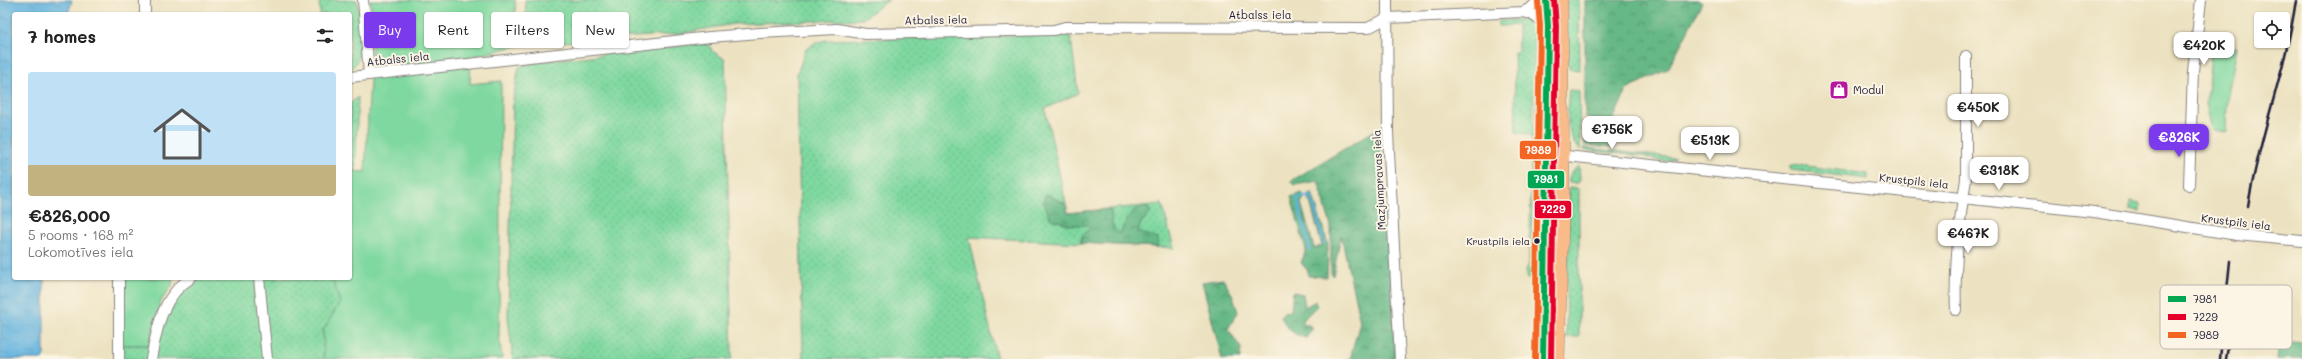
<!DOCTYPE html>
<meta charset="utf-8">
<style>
:root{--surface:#fff;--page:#f2f2f2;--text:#222;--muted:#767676;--line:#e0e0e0;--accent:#7c3aed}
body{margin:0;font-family:Mali,sans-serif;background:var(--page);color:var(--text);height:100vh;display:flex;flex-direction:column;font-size:15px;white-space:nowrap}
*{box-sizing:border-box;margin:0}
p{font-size:13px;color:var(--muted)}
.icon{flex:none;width:22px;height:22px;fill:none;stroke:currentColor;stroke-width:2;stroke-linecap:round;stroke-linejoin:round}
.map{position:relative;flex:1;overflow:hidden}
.sheet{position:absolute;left:12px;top:12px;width:340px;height:268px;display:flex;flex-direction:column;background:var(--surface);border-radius:4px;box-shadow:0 1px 3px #0004}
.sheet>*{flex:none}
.top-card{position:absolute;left:364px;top:12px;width:380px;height:36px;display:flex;gap:8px}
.tools{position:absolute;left:2254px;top:12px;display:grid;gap:8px}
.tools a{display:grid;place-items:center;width:36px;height:36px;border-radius:4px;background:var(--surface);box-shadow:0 1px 3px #0004;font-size:20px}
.price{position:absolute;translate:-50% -34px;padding:0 9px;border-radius:8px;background:#fff;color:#222;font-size:13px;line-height:26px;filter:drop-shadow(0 1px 2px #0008)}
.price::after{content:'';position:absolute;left:50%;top:24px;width:12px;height:9px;margin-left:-6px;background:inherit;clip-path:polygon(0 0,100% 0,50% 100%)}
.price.current{background:var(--accent);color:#fff}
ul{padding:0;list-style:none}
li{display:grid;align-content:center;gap:8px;height:212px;padding:0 16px}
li+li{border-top:1px solid var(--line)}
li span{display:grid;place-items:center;height:124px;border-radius:4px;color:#555}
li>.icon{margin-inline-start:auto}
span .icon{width:72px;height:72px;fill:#fffc;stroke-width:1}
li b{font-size:17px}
h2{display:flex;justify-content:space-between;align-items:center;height:48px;padding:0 16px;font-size:17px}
.chip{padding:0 14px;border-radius:4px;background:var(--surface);box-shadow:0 1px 3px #0004;font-size:14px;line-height:36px}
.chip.current{background:var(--accent);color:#fff}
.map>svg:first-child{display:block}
.grass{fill:url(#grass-dots);stroke:#507d6d}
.forest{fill:url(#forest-crowns);stroke:#446d60}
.garden{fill:#7ed89f;stroke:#507d6d}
.water{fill:url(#water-ripples);stroke:#436b8d}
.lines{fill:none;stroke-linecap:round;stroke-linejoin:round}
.stream{stroke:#64b4df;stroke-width:2.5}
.minor-casing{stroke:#87827e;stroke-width:12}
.highway-casing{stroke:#87827e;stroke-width:16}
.minor{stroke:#fff;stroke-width:10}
.highway{stroke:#fabb8b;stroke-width:15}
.rail{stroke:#22223b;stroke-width:2.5}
.bus-1-casing{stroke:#fcf5e5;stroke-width:9}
.bus-2-casing{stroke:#fcf5e5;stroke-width:9}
.bus-3-casing{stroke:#fcf5e5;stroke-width:9}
.bus-1{stroke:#00a651;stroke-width:6}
.bus-2{stroke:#e4002b;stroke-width:6}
.bus-3{stroke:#f26522;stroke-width:6}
.bus-dot{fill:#22223b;stroke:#fcf5e5;stroke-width:1.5}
.labels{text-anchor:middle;stroke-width:4;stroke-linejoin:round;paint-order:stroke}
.bus-label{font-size:10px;fill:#22223b;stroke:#fcf5e5;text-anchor:end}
.street-label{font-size:11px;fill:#22223b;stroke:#fcf5e5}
.poi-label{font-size:11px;fill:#22223b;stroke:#fcf5e5;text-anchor:start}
.key{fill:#fcf5e5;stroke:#bbb6b2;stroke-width:1}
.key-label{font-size:11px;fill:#22223b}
.line-badge{stroke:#fcf5e5;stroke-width:1.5}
.badge-label{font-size:11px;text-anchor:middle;font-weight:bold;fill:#fff}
</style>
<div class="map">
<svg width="2302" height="359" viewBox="0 0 2302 359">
<defs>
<pattern id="grass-dots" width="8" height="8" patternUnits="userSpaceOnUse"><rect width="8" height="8" fill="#7ed89f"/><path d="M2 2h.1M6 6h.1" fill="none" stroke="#6db98a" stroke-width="1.8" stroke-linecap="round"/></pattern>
<pattern id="forest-crowns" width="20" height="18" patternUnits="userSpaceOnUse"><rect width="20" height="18" fill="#66b886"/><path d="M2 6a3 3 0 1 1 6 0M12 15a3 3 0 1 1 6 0" fill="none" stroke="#54956f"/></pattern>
<pattern id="water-ripples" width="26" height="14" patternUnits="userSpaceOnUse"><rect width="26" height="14" fill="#64b4df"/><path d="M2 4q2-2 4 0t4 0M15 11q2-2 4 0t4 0" fill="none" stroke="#5292b6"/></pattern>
</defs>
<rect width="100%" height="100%" fill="#fcf5e5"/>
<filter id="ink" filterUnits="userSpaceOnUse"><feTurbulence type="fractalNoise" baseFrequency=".025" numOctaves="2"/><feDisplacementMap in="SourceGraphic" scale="8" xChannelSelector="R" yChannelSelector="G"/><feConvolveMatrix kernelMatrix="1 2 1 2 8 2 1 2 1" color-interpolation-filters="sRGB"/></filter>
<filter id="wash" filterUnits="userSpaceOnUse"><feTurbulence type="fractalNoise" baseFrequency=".012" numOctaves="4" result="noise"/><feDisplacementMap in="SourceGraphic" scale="16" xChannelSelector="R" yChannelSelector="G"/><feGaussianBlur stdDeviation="0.9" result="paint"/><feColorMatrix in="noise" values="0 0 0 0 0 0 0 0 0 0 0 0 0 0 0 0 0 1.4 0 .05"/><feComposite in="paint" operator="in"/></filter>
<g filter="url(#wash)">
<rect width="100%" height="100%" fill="#ece2c1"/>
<!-- grass -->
<path class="grass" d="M319,0H357C359,21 368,54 350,70V14H320Z
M525,0H889L862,19L733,24L677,34L536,44L528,40Z
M1567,0H1579L1580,70L1569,69L1566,36Z
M1529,19L1534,24L1532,279L1528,278L1526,270L1529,264L1532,137L1528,134L1516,132L1514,52H1518V25L1498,26V21Z
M1537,25L1540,30V149L1538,162L1540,178L1536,176Z
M1066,34L1071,38L1078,93L1045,109L1068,213L1162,204L1174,248L969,237L997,359H803L797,74L806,49L815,43L826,40Z
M709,43L712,51L725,59L732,359H513L508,317L513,100L519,67L535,62Z
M1569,90L1579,91L1580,150C1565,137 1567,108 1569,90Z
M358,97L355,172L350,171V104Z
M1583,122H1585L1613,147L1585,145Z
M1584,148H1586L1676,158L1670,161H1661L1642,156L1584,150Z
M1791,164L1868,174V179L1791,170Z
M1579,166L1580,180L1578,183H1569C1568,174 1573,171 1579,166Z
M1540,183L1537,214H1536V185Z
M1569,188H1577L1579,190V337H1566Z
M2130,202L2140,204V211L2130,210Z
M198,278H332L340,302L323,331L324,359H122L121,345H157L167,312L177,293Z"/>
<!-- forest -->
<path class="forest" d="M1585,0H1698L1702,3L1668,69L1627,89L1609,129L1595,125L1585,116Z
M1379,128L1393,305L1395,359H1350L1360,322L1341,235L1333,276L1331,273V226L1318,181L1295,185L1291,181Z
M1302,193L1305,197L1301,203L1314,248L1322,246L1308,194L1312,193L1328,244L1327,277L1308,276V271L1301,263L1306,250L1291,197Z
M1046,194L1066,204L1068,213L1107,209L1111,211L1112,225L1117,233L1121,232L1127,219L1135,209L1148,207L1151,213L1141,223L1138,232L1158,239L1159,247L1080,243L1082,236L1090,228L1086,225H1071L1051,219L1043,201Z
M1223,279L1232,294L1238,312L1228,329L1241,348L1240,359H1222L1202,282Z
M1293,292L1303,294L1305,307L1316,301L1317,306L1304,319L1302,325H1309L1313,328L1306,338C1293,335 1286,328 1281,316L1284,312L1291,311Z
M2279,340L2302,343V359H2277Z"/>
<!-- garden -->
<path class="garden" d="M370,0H515L517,46L471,57L470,84L501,81L499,336L502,359H324L323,331L340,302L332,278H350V171L365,172L373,26Z
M2212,46L2237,47L2227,100L2226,132L2212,130L2206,103Z
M124,278H173L172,286L161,301L149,345H121Z"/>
<!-- water -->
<path class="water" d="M0,0H72L68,14H14V278H44V359H0Z"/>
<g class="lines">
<!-- stream -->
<path class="stream" d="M1310,250L1297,198L1311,196L1324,243"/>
</g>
</g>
<g filter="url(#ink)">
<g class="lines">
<defs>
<path id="minor" d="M363,0L369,74
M1387,0L1388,133L1400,359
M1523,12L1532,7L1539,0
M145,14V0
M350,77L710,37L760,33L837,29L866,34L1054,30L1065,27L1368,28L1387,18L1523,12L1531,14L1548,26
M1557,155L2094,212L2237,235L2302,241
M2189,185L2193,71L2201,0
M259,278L267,359
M1956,310C1954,266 1959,222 1966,179V56
M119,359V278
M151,359C157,328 162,296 191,278"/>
<path id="highway" d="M1543,359L1547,127L1548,26L1546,0
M1557,359L1562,185L1560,0"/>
</defs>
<!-- minor casing -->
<use href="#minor" class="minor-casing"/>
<!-- highway casing -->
<use href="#highway" class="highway-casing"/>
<!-- minor -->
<use href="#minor" class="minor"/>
<!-- highway -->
<use href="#highway" class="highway"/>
<!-- rail -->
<path class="rail" d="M2248,206C2259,136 2286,70 2296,0
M2220,359L2230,261
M2226,359L2231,330"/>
<defs>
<path id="bus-1" d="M1543,359L1548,26L1546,0"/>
<path id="bus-2" d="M1551,359L1556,26L1554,0"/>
<path id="bus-3" d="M1535,359L1540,26L1538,1"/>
</defs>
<!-- bus-1 casing -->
<use href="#bus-1" class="bus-1-casing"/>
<!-- bus-2 casing -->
<use href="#bus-2" class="bus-2-casing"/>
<!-- bus-3 casing -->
<use href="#bus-3" class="bus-3-casing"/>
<!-- bus-1 -->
<use href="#bus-1" class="bus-1"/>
<!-- bus-2 -->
<use href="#bus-2" class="bus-2"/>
<!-- bus-3 -->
<use href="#bus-3" class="bus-3"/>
</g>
</g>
<!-- icons -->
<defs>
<symbol id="shop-square" viewBox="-11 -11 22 22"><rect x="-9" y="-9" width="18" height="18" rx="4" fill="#b5179e" stroke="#fcf5e5"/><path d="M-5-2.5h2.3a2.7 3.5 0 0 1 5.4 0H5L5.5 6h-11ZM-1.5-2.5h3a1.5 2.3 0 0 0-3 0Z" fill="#fff"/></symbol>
</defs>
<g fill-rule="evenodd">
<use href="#shop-square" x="1828" y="79" width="22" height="22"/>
</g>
<!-- markers -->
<circle class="bus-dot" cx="1537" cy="241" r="3.5"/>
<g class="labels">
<!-- bus labels -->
<g class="bus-label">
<text x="1530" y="245">Krustpils iela</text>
</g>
<!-- street labels -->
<g class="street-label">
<text x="1260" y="19">Atbalss iela</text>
<text transform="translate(936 20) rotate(-1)" y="4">Atbalss iela</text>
<text transform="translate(398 59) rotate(-6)" y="4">Atbalss iela</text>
<text transform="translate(1379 180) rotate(-93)" y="4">Mazjumpravas iela</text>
<text transform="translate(1914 181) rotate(6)" y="4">Krustpils iela</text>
<text transform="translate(2236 222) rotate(7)" y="4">Krustpils iela</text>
</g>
<!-- poi labels -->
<g class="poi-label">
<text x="1853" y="94">Modul</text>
</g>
</g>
<!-- legend -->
<rect x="2160" y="285" width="132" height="64" rx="6" class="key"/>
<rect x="2168" y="296" width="18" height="6" fill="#00a651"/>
<rect x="2168" y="314" width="18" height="6" fill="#e4002b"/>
<rect x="2168" y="332" width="18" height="6" fill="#f26522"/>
<g class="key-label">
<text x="2193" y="303">7981</text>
<text x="2193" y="321">7229</text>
<text x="2193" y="339">7989</text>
</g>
<g class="line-badge">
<rect x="1519" y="140" width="38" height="20" rx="4" fill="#f26522"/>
<rect x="1527" y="170" width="38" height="19" rx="4" fill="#00a651"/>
<rect x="1534" y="200" width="38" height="19" rx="4" fill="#e4002b"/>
</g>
<g class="badge-label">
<text x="1538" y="154">7989</text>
<text x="1546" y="183">7981</text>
<text x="1553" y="213">7229</text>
</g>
</svg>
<div class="tools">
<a><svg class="icon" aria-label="locate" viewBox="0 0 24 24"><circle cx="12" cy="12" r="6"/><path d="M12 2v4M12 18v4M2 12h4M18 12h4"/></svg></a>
</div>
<b class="price" style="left:2204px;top:66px">€420K</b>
<b class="price" style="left:1978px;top:128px">€450K</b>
<b class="price" style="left:1612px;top:150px">€756K</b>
<b class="price current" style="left:2179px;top:158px">€826K</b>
<b class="price" style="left:1710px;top:161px">€513K</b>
<b class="price" style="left:1999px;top:191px">€318K</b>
<b class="price" style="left:1968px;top:254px">€467K</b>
<div class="top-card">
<a class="chip current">Buy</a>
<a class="chip">Rent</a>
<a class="chip">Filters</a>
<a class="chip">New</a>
</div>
<section class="sheet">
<h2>7 homes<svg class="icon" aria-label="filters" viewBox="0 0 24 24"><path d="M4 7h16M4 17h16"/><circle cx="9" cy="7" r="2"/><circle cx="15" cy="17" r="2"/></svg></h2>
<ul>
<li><span style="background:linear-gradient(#bfe0f5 75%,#c2b280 0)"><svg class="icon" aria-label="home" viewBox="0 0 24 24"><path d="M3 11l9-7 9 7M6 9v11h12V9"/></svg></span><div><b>€826,000</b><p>5 rooms · 168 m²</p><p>Lokomotīves iela</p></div></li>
</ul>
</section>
</div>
